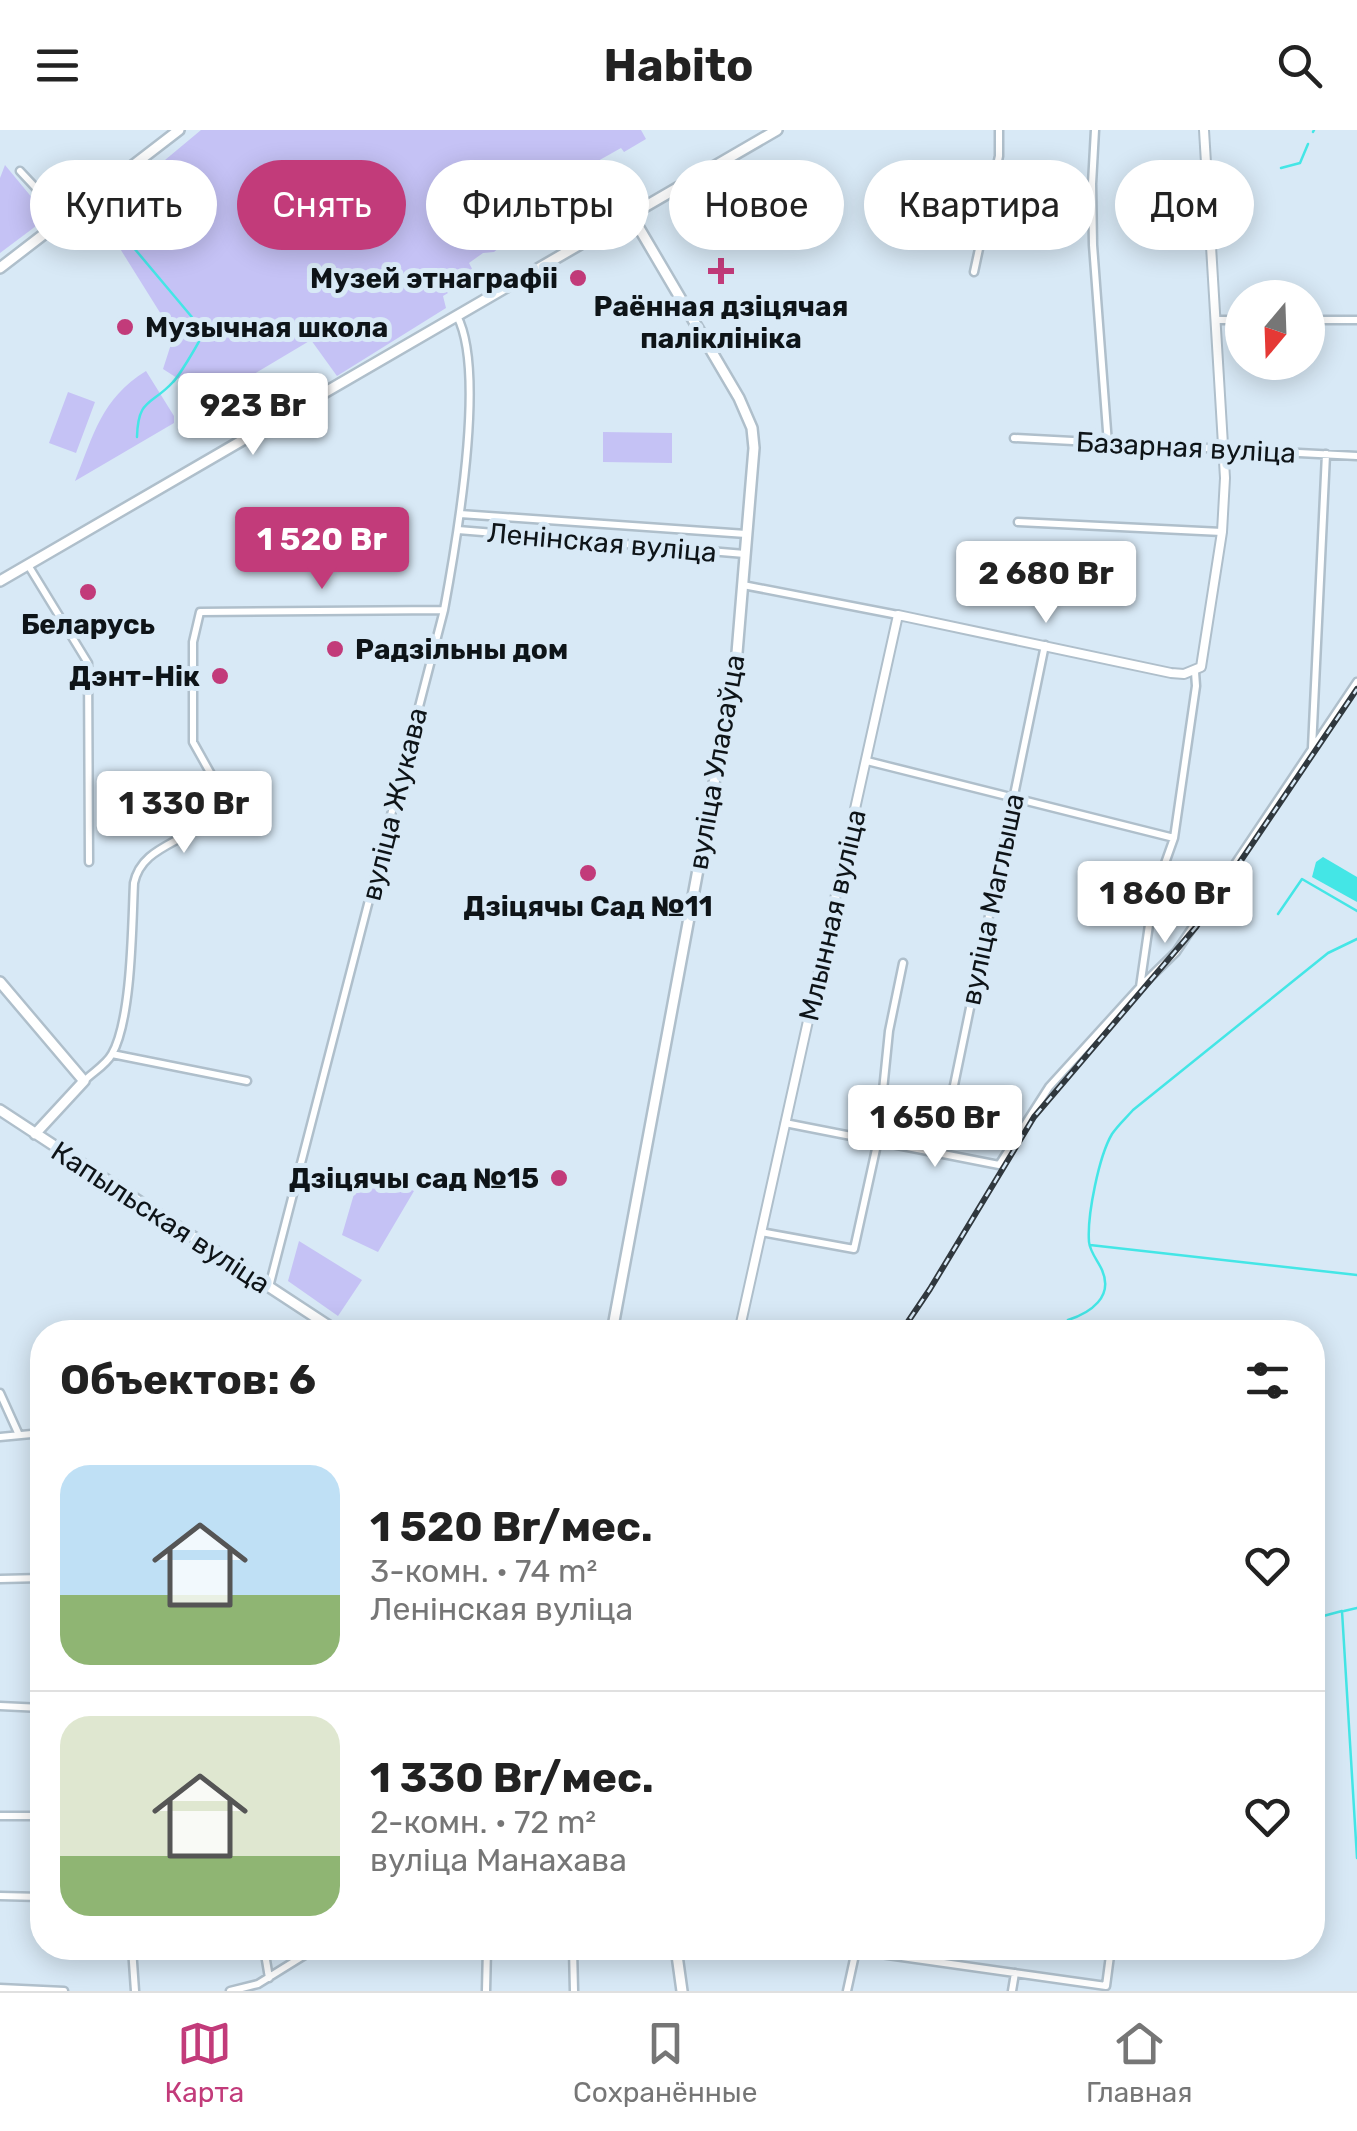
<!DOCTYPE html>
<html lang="ru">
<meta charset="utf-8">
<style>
:root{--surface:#fff;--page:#f6f6f6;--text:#222;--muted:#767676;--line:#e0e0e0;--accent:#c23b7a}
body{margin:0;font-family:Rubik,sans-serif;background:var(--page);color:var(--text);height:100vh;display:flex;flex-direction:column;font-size:38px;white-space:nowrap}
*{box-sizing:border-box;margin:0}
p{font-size:32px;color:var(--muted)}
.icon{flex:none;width:55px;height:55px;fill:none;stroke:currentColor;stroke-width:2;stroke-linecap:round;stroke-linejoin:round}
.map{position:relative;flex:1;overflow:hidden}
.sheet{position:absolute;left:30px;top:1190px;width:1295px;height:640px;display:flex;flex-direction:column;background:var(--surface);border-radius:40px;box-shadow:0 5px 25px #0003}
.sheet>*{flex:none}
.guide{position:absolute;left:30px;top:30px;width:1298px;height:90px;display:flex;gap:20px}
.needle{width:65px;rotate:199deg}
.fabs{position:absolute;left:1225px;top:150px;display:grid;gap:20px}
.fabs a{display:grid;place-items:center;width:100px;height:100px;border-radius:50%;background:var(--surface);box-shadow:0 5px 25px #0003;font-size:50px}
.price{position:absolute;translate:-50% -85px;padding:0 22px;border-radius:10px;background:#fff;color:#222;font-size:32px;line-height:65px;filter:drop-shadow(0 2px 5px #0008)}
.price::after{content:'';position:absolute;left:50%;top:60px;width:30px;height:22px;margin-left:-15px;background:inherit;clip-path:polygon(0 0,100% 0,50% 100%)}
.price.active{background:var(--accent);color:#fff}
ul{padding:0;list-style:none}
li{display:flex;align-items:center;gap:30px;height:250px;padding:0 30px}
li+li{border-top:2px solid var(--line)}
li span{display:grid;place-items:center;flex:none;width:280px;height:200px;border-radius:30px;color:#555}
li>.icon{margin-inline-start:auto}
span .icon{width:120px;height:120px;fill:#fffc;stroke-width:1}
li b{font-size:42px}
h2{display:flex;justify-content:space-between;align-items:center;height:120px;padding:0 30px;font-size:42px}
.chip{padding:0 35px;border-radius:45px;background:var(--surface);box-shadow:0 5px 25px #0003;font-size:35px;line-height:90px}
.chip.active{background:var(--accent);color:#fff}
header{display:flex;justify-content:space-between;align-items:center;height:130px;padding:0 30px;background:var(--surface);font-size:45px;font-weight:700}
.menu{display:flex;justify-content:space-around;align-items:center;height:140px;border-top:2px solid var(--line);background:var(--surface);font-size:28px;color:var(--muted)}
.menu a{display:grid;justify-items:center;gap:5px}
.menu .active{color:var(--accent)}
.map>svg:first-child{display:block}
.green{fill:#c5c2f5}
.water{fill:#44e6e6}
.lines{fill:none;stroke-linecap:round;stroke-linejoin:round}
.stream{stroke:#44e6e6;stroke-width:2.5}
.minor-casing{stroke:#afbfcb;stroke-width:11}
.tertiary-casing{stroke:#afbfcb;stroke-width:12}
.secondary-casing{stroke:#afbfcb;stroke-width:14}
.minor{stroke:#fff;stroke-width:6}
.tertiary{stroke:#fff;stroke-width:8}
.secondary{stroke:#fff;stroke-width:9}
.rail-casing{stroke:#30383e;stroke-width:6}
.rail{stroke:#d8e9f6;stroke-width:2.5;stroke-dasharray:8;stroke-linecap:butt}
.poi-dot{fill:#c23b7a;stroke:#d8e9f6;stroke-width:4}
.labels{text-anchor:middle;stroke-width:10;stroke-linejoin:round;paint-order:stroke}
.poi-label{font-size:28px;font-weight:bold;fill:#0e1418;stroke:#d8e9f6;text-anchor:end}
.street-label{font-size:28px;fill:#0e1418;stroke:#d8e9f6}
</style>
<header><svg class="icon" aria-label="menu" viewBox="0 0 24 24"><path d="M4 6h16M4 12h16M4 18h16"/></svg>Habito<svg class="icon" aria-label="search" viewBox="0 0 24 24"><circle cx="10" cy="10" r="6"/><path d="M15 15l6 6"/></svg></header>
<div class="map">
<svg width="1357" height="1861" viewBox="0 0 1357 1861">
<rect width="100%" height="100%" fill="#d8e9f6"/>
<!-- green -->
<path class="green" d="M201,0H641L646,9L624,22L621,18L589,36L594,46L542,77L540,84L494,122L483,123L469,133L480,154L470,160L460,150L450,149L446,153L448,163L443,166L446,178L337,246L311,210L222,263L177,248L163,239L174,205L99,85Z
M5,35L48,87L0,123V48Z
M146,241L174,286V293L75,351C94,304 101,269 146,241Z
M68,262L95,272L76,323L49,313Z
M603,302L672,303V333L603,332Z
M361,1040L414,1061L378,1122L342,1105Z
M299,1111L362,1150L338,1186L288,1151Z"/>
<!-- water -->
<path class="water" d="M1323,727L1357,747V772L1312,747L1316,732Z"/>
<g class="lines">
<!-- stream -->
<path class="stream" d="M1313,2L1314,0
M1281,38L1300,33L1308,14
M118,99L191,186L202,205C199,213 179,246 173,252C151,276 138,268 137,307
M1278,784L1302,749L1357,781
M1090,1115L1357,1145
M1061,1202L1068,1190C1090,1183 1114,1167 1102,1140C1098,1131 1090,1122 1089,1112C1087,1085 1099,1026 1112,1004C1118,995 1126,988 1133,980L1328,823L1357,809
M1344,1481L1357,1478
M1312,1489L1342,1481L1357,1728"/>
<defs>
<path id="minor" d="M1095,0L1092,54L1093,115L1108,314
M20,41L64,88
M974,142L999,26V0
M1216,190H1242
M1308,190H1357
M1014,308L1357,326
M460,384L746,404
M1018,392L1222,402
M458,400L745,424
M28,435L88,533L89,732
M743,455L898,485
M1312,618L1326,324
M867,631L1174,708
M1141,856L1176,822L1357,552
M112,924L247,951
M84,951C93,942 106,935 112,924C132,889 132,794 134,753C141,720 175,715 199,696C209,688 215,674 221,662L193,612V512L200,482L444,480
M785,993L999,1035L1049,957L1140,857L1153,767L1174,708L1196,556L1195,542
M940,1023L1045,515
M761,1102L854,1119L878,1010L889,901L903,833
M269,1157L444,480C456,415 487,242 457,186
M0,1263L19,1305
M0,1307L42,1303
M0,1449L42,1448
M0,1576L42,1578
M0,1686H42
M0,1766L42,1767
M132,1818L135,1861
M264,1818L269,1848
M487,1818H526
M573,1818L574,1861
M838,1818L1106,1856L1111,1818
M0,1858L64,1861
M230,1861L258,1854L316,1818
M486,1861L487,1818
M847,1861L856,1820
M1012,1861L1015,1843"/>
<path id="tertiary" d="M739,1202L898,485L1171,543L1184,544L1201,537L1222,402L1225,348L1204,0"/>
<path id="secondary" d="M0,138L179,0
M0,451L777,0
M0,852L84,951L35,1004
M0,980L338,1202
M612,1202L736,535L754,318L752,298L739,268L632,86
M676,1818L682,1861"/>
</defs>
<!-- minor casing -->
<use href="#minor" class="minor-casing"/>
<!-- tertiary casing -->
<use href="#tertiary" class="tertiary-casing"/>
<!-- secondary casing -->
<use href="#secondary" class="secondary-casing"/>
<!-- minor -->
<use href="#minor" class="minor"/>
<!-- tertiary -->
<use href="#tertiary" class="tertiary"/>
<!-- secondary -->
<use href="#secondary" class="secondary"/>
<defs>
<path id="rail" d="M901,1202L930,1159L1034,987L1196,797L1357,559"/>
</defs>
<!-- rail casing -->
<use href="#rail" class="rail-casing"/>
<!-- rail -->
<use href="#rail" class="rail"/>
</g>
<!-- markers -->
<g class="poi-dot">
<path d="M716 126h10v10h10v10h-10v10h-10v-10h-10v-10h10z"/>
<circle cx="578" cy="148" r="10"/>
<circle cx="125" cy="197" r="10"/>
<circle cx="88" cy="462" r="10"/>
<circle cx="335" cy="519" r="10"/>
<circle cx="220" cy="546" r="10"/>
<circle cx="588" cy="743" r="10"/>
<circle cx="559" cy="1048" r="10"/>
</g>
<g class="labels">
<!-- poi labels -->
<g class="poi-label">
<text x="558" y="158">Музей этнаграфіі</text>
<text x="721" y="186" text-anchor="middle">Раённая дзіцячая<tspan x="721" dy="32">паліклініка</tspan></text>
<text x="145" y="207" text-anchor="start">Музычная школа</text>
<text x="88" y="504" text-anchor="middle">Беларусь</text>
<text x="355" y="529" text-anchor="start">Радзільны дом</text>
<text x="200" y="556">Дэнт-Нік</text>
<text x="588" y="786" text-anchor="middle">Дзіцячы Сад №11</text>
<text x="539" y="1058">Дзіцячы сад №15</text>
</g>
<!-- street labels -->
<g class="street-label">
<text transform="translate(1186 317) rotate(3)" y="10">Базарная вуліца</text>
<text transform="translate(602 412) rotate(5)" y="10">Ленінская вуліца</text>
<text transform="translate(716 632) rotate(-80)" y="10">вуліца Уласаўца</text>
<text transform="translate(394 674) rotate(-76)" y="10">вуліца Жукава</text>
<text transform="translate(992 769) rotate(-78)" y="10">вуліца Маглыша</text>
<text transform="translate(832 785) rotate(-77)" y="10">Млынная вуліца</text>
<text transform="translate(161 1087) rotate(33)" y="10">Капыльская вуліца</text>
</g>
</g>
</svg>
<div class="fabs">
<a><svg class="needle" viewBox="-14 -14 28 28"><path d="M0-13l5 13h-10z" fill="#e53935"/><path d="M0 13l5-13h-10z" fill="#767676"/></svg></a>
</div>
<b class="price" style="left:253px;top:328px">923 Br</b>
<b class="price active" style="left:322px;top:462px">1 520 Br</b>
<b class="price" style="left:1046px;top:496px">2 680 Br</b>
<b class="price" style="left:184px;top:726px">1 330 Br</b>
<b class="price" style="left:1165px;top:816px">1 860 Br</b>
<b class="price" style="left:935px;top:1040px">1 650 Br</b>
<div class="guide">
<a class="chip">Купить</a>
<a class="chip active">Снять</a>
<a class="chip">Фильтры</a>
<a class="chip">Новое</a>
<a class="chip">Квартира</a>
<a class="chip">Дом</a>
</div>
<section class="sheet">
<h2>Объектов: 6<svg class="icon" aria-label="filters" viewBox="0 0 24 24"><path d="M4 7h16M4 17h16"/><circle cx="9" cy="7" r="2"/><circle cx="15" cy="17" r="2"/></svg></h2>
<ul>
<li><span style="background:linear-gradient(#bfe0f5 65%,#8fb573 0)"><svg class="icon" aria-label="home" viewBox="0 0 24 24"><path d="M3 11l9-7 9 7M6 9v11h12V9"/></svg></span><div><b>1 520 Br/мес.</b><p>3-комн. · 74 m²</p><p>Ленінская вуліца</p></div><svg class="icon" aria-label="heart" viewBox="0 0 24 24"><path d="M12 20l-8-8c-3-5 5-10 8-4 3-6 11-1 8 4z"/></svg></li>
<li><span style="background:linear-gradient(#dfe7d0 70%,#8fb573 0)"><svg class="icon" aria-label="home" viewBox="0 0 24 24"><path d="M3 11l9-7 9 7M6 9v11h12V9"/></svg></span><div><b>1 330 Br/мес.</b><p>2-комн. · 72 m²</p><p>вуліца Манахава</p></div><svg class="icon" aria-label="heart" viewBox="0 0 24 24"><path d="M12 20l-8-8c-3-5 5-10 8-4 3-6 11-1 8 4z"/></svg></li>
</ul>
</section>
</div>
<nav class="menu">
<a class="active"><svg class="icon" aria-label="map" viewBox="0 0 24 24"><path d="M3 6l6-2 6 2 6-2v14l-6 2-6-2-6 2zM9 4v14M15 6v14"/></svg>Карта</a>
<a><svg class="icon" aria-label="saved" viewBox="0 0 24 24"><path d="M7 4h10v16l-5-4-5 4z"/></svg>Сохранённые</a>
<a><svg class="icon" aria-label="home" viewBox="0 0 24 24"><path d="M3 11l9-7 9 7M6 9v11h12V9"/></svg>Главная</a>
</nav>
